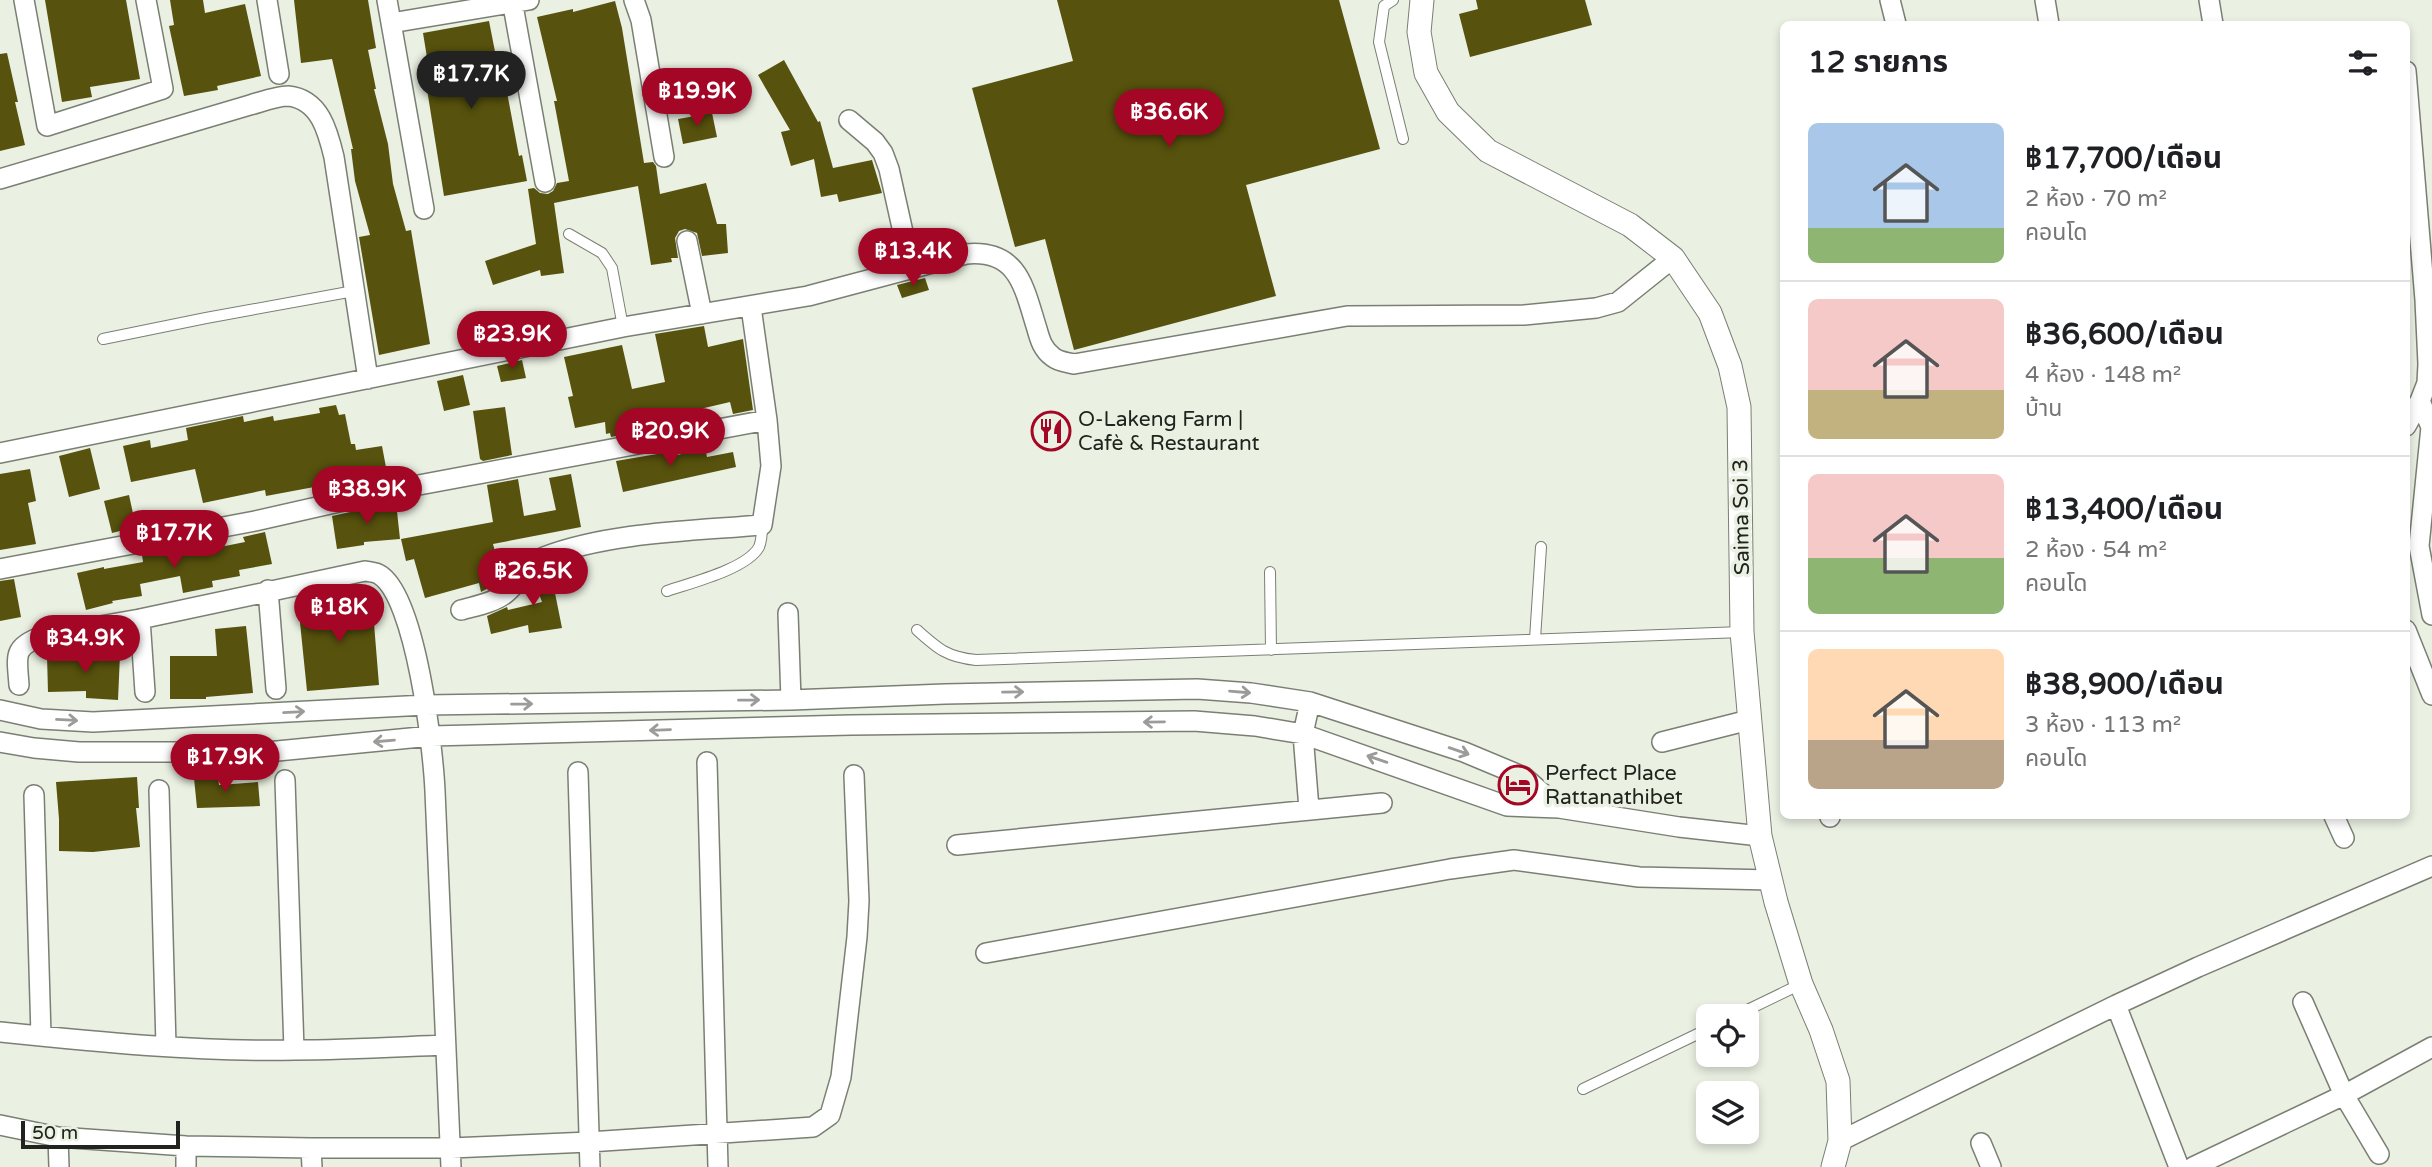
<!DOCTYPE html>
<html lang="th">
<meta charset="utf-8">
<style>
:root{--surface:#fff;--page:#f6f6f6;--text:#202124;--muted:#757577;--line:#e0e0e0;--accent:#a40725}
body{margin:0;font-family:"Varela Round","Noto Sans Thai",sans-serif;background:var(--page);color:var(--text);height:100vh;display:flex;flex-direction:column;font-size:26px;white-space:nowrap}
*{box-sizing:border-box;margin:0}
p{font-size:23px;color:var(--muted)}
.icon{flex:none;width:38px;height:38px;fill:none;stroke:currentColor;stroke-width:2;stroke-linecap:round;stroke-linejoin:round}
.map{position:relative;flex:1;overflow:hidden}
.drawer{position:absolute;left:1780px;top:21px;width:630px;height:798px;display:flex;flex-direction:column;background:var(--surface);border-radius:10px;box-shadow:0 4px 10px #0003}
.drawer>*{flex:none}
.controls{position:absolute;left:1696px;top:1004px;display:grid;gap:14px}
.controls a{display:grid;place-items:center;width:63px;height:63px;border-radius:10px;background:var(--surface);box-shadow:0 4px 10px #0003;font-size:35px}
.scale{position:absolute;left:21px;bottom:18px;width:159px;box-sizing:border-box;padding-left:7px;border:4px solid #21231e;border-top:0;font-size:19px;line-height:24px;white-space:nowrap;color:#21231e;-webkit-text-stroke:5px #eaf0e2;paint-order:stroke}
.price{position:absolute;translate:-50% -60px;padding:0 16px;border-radius:24px;background:var(--accent);color:#fff;font-size:23px;line-height:46px;filter:drop-shadow(0 2px 4px #0008)}
.price::after{content:'';position:absolute;left:50%;top:42px;width:21px;height:16px;margin-left:-10px;background:inherit;clip-path:polygon(0 0,100% 0,50% 100%)}
.price.current{background:#222;color:#fff}
ul{padding:0;list-style:none}
li{display:flex;align-items:center;gap:21px;height:175px;padding:0 28px}
li+li{border-top:2px solid var(--line)}
li span{display:grid;place-items:center;flex:none;width:196px;height:140px;border-radius:10px;color:#555}
li>.icon{margin-inline-start:auto}
span .icon{width:84px;height:84px;fill:#fffc;stroke-width:1}
li b{font-size:30px}
h2{display:flex;justify-content:space-between;align-items:center;height:84px;padding:0 28px;font-size:30px}
.map>svg:first-child{display:block}
.building{fill:#57520d}
.lines{fill:none;stroke-linecap:round;stroke-linejoin:round}
.service-casing{stroke:#7a7f73;stroke-width:12}
.minor-casing{stroke:#7a7f73;stroke-width:22}
.tertiary-casing{stroke:#7a7f73;stroke-width:25}
.service{stroke:#fff;stroke-width:10}
.minor{stroke:#fff;stroke-width:19}
.tertiary{stroke:#fff;stroke-width:23}
.oneway{stroke:#9b9c9a}
.labels{text-anchor:middle;stroke-width:7;stroke-linejoin:round;paint-order:stroke}
.poi-label{font-size:21px;fill:#21231e;stroke:#eaf0e2;text-anchor:start}
.street-label{font-size:21px;fill:#21231e;stroke:#eaf0e2}
</style>
<div class="map">
<svg width="2432" height="1167" viewBox="0 0 2432 1167">
<rect width="100%" height="100%" fill="#eaf0e2"/>
<!-- building -->
<path class="building" d="M45,0H126L140,79L90,87L92,97L62,102Z
M170,0H203L205,13L245,4L261,76L217,86L218,90L184,96L169,26L174,25Z
M294,0H368L376,48L368,50L376,89H374L388,144L393,184L406,231L411,230L430,344L379,355L359,237L370,235L355,181L351,149H353L332,59L301,63Z
M1057,0H1339L1380,149L1246,185L1276,296L1074,350L1045,239L1015,247L972,88L1073,61Z
M1476,0H1585L1592,25L1470,57L1459,14L1478,9Z
M615,1L622,28L644,163L653,162L656,166L660,194L706,183L717,224H726L728,253L702,256L697,233L685,229L679,231L675,238L678,258H671L672,262L651,265L638,186L554,203L564,273L541,276L540,270L493,285L485,261L536,244L528,189L534,188L540,193L548,194L553,191L557,183L569,181L554,101H557L537,17L573,9V12Z
M489,21L499,72L503,71L519,156L522,155L527,181L444,196L426,83L431,82L423,33Z
M7,53L18,102H15L25,145L0,151V54Z
M784,60L818,122L820,121L833,168L872,160L882,193L839,202L837,194L821,197L814,159L791,166L781,132L790,130L758,75Z
M712,113L717,137L683,144L678,119Z
M925,278L929,290L902,298L897,285Z
M704,326L708,347L743,339L753,410L733,414L730,402L636,424L637,432L611,437L610,433L606,434L605,422L575,428L568,397L573,396L564,357L622,345L632,389L665,382L655,334Z
M522,360L526,378L501,382L497,366Z
M463,375L470,405L444,411L437,381Z
M336,405L339,415L345,414L351,444H355L356,450L382,446L388,478L363,484L362,475L324,482L325,485L266,496L265,490L203,503L195,469L131,482L123,446L150,440L151,448L188,440L186,428L243,416L244,422L273,416L274,421L320,413L319,408Z
M505,407L512,455L483,461L480,459L473,411Z
M90,448L100,489L69,497L59,456Z
M705,448L707,457L733,452L736,467L623,492L616,461L669,452L670,457Z
M30,469L36,501L28,503L36,544L0,550V474Z
M571,474L581,527L493,544L502,577L498,583L481,592L479,583L425,598L414,559L406,561L401,539L493,522L487,485L518,479L524,516L556,510L549,478Z
M129,495L136,527L112,533L104,501Z
M396,502L400,539L364,542V545L337,549L332,516Z
M265,532L272,564L239,570L240,576L212,581L213,587L183,593L180,576L140,584L142,596L112,601L113,603L86,610L77,573L104,567V569L143,562L142,555L204,543L205,550L245,542L243,537Z
M558,565L564,584L554,588L562,628L529,633L528,625L491,634L487,616L507,607L508,610L542,602L534,580L544,571Z
M14,579L21,617L0,621V581Z
M372,599L379,685L307,691L298,603Z
M246,626L253,693L206,697V699H170V656H217L215,629Z
M88,653L120,655L118,700L86,698V691L48,692L47,656L88,655Z
M218,776L219,785L258,782L260,806L197,808L194,778Z
M137,777L139,808H136L140,847L93,852L59,851V819L56,782Z"/>
<g class="lines">
<defs>
<path id="service" d="M1393,0L1384,6L1379,42L1403,139
M569,234L602,253L612,268L623,327
M103,339L206,318L354,291
M1270,572L1271,650
M667,591C690,583 747,569 759,547C762,540 762,532 762,525
M917,630C938,649 947,657 976,660L1742,632
M1535,639L1541,547
M1733,1017L1801,984
M1583,1089L1708,1029"/>
<path id="minor" d="M24,0L47,126L163,89L146,0
M267,0L279,74
M387,0L424,209
M512,0L545,182
M634,0L641,20L664,157
M1890,0L1896,24
M2045,0L2049,24
M2209,0L2213,24
M391,23L529,0
M2406,71L2425,300L2428,364L2427,383L2420,401L2406,426
M849,120L875,142L883,153L889,169L911,268
M0,179L250,105C261,102 277,96 288,96C320,99 328,132 334,157L368,379
M687,241L702,314
M2420,401L2431,427L2419,546L2432,615
M0,453L623,327L808,296L966,254C1019,249 1024,288 1037,329C1040,340 1043,350 1053,357C1059,362 1066,362 1074,364L1347,316L1524,315L1596,308L1618,302L1673,258
M0,569L255,521L392,490L767,420
M268,590L276,689
M461,610C475,606 494,603 506,593C521,581 525,564 544,557C610,532 692,531 762,525L771,466L767,420L751,307
M788,613L791,700
M140,619L145,692
M2406,630L2432,695
M19,685C17,656 12,647 43,636L140,619L365,571C370,572 376,572 380,575C416,598 433,748 435,791L451,1167
M0,710L41,719L93,722L426,705L791,700L945,694L1197,689L1251,693L1310,702L1464,752L1524,777L1559,808
M0,742L34,748L79,752H267L431,736L851,725L1194,721L1255,726L1303,734L1507,806L1559,808L1679,827L1760,836
M1662,742L1749,720
M707,762L718,1167
M578,772L590,1167
M285,780L294,1050
M159,790L166,1046
M34,795L41,1036
M1309,809L1303,734L1310,702
M1830,816V817
M2334,816L2344,838
M957,845L1382,803
M986,953L1450,869L1514,860L1639,877L1771,880
M2303,1002L2344,1095L2379,1154
M2116,1005L2179,1167
M0,1032C97,1042 197,1052 295,1050C345,1050 395,1047 445,1045
M0,1125L58,1137L186,1146L311,1148H451L589,1142L813,1127L830,1115L841,1077L857,937L859,901L854,775
M58,1137L59,1167
M1840,1141L2116,1005L2198,967L2432,866
M1981,1143L1991,1167
M186,1146V1167
M311,1148L312,1167
M2193,1167L2344,1095L2432,1047"/>
<path id="tertiary" d="M1422,0L1419,32L1426,73L1448,112L1488,151L1630,225L1673,258L1710,313L1730,366L1739,407L1742,632L1760,836L1776,902L1801,984L1821,1030L1838,1081L1840,1141L1833,1167"/>
</defs>
<!-- service casing -->
<use href="#service" class="service-casing"/>
<!-- minor casing -->
<use href="#minor" class="minor-casing"/>
<!-- tertiary casing -->
<use href="#tertiary" class="tertiary-casing"/>
<!-- service -->
<use href="#service" class="service"/>
<!-- minor -->
<use href="#minor" class="minor"/>
<!-- tertiary -->
<use href="#tertiary" class="tertiary"/>
</g>
<!-- one-way arrows -->
<defs><path id="oneway-shaft" d="M-6 0H5M1.5-3L5.5 0L1.5 3" fill="none" stroke-width="1.6" stroke-linecap="round" stroke-linejoin="round" transform="scale(1.75)"/></defs>
<g class="oneway">
<use href="#oneway-shaft" transform="translate(1013 692) rotate(-1)"/>
<use href="#oneway-shaft" transform="translate(1240 692) rotate(5)"/>
<use href="#oneway-shaft" transform="translate(749 700) rotate(-1)"/>
<use href="#oneway-shaft" transform="translate(522 704) rotate(-1)"/>
<use href="#oneway-shaft" transform="translate(294 712) rotate(-3)"/>
<use href="#oneway-shaft" transform="translate(67 720) rotate(3)"/>
<use href="#oneway-shaft" transform="translate(1154 722) rotate(179)"/>
<use href="#oneway-shaft" transform="translate(660 730) rotate(178)"/>
<use href="#oneway-shaft" transform="translate(384 741) rotate(175)"/>
<use href="#oneway-shaft" transform="translate(1459 751) rotate(19)"/>
<use href="#oneway-shaft" transform="translate(1377 759) rotate(-161)"/>
</g>
<!-- icons -->
<defs>
<symbol id="restaurant-ring" viewBox="-11 -11 22 22"><circle r="9.5" fill="#eaf0e2" stroke="#a40725" stroke-width="1.5"/><path d="M-5-6h1v4h1v-4h1v4h1v-4h1v5L-1.5 .5V6h-2V.5L-5-1ZM5-6V6H3V1.5H1.5Q1.5-4 5-6Z" fill="#a40725"/></symbol>
<symbol id="hotel-ring" viewBox="-11 -11 22 22"><circle r="9.5" fill="#eaf0e2" stroke="#a40725" stroke-width="1.5"/><path d="M-6-4.5h1.5V1H6V5H4.5V3h-9V5H-6ZM-4 0a1.8 1.8 0 1 1 3.6 0ZM.5 0V-2.5h3Q6-2.5 6 0Z" fill="#a40725"/></symbol>
</defs>
<g fill-rule="evenodd">
<use href="#restaurant-ring" x="1029" y="409" width="44" height="44"/>
<use href="#hotel-ring" x="1496" y="763" width="44" height="44"/>
</g>
<g class="labels">
<!-- poi labels -->
<g class="poi-label">
<text x="1078" y="426">O-Lakeng Farm |<tspan x="1078" dy="24">Cafè &amp; Restaurant</tspan></text>
<text x="1545" y="780">Perfect Place<tspan x="1545" dy="24">Rattanathibet</tspan></text>
</g>
<!-- street labels -->
<g class="street-label">
<text transform="translate(1741 517) rotate(-91)" y="7">Saima Soi 3</text>
</g>
</g>
</svg>
<div class="controls">
<a><svg class="icon" aria-label="locate" viewBox="0 0 24 24"><circle cx="12" cy="12" r="6"/><path d="M12 2v4M12 18v4M2 12h4M18 12h4"/></svg></a>
<a><svg class="icon" aria-label="layers" viewBox="0 0 24 24"><path d="M12 4l9 5-9 5-9-5zM3 14l9 5 9-5"/></svg></a>
</div>
<div class="scale">50 m</div>
<b class="price current" style="left:471px;top:111px">฿17.7K</b>
<b class="price" style="left:697px;top:128px">฿19.9K</b>
<b class="price" style="left:1169px;top:149px">฿36.6K</b>
<b class="price" style="left:913px;top:288px">฿13.4K</b>
<b class="price" style="left:512px;top:371px">฿23.9K</b>
<b class="price" style="left:670px;top:468px">฿20.9K</b>
<b class="price" style="left:367px;top:526px">฿38.9K</b>
<b class="price" style="left:174px;top:570px">฿17.7K</b>
<b class="price" style="left:533px;top:608px">฿26.5K</b>
<b class="price" style="left:339px;top:644px">฿18K</b>
<b class="price" style="left:85px;top:675px">฿34.9K</b>
<b class="price" style="left:225px;top:794px">฿17.9K</b>
<section class="drawer">
<h2>12 รายการ<svg class="icon" aria-label="filters" viewBox="0 0 24 24"><path d="M4 7h16M4 17h16"/><circle cx="9" cy="7" r="2"/><circle cx="15" cy="17" r="2"/></svg></h2>
<ul>
<li><span style="background:linear-gradient(#a9c7e8 75%,#8fb573 0)"><svg class="icon" aria-label="home" viewBox="0 0 24 24"><path d="M3 11l9-7 9 7M6 9v11h12V9"/></svg></span><div><b>฿17,700/เดือน</b><p>2 ห้อง · 70 m²</p><p>คอนโด</p></div></li>
<li><span style="background:linear-gradient(#f6c9c9 65%,#c2b280 0)"><svg class="icon" aria-label="home" viewBox="0 0 24 24"><path d="M3 11l9-7 9 7M6 9v11h12V9"/></svg></span><div><b>฿36,600/เดือน</b><p>4 ห้อง · 148 m²</p><p>บ้าน</p></div></li>
<li><span style="background:linear-gradient(#f6c9c9 60%,#8fb573 0)"><svg class="icon" aria-label="home" viewBox="0 0 24 24"><path d="M3 11l9-7 9 7M6 9v11h12V9"/></svg></span><div><b>฿13,400/เดือน</b><p>2 ห้อง · 54 m²</p><p>คอนโด</p></div></li>
<li><span style="background:linear-gradient(#ffd9b3 65%,#b9a48a 0)"><svg class="icon" aria-label="home" viewBox="0 0 24 24"><path d="M3 11l9-7 9 7M6 9v11h12V9"/></svg></span><div><b>฿38,900/เดือน</b><p>3 ห้อง · 113 m²</p><p>คอนโด</p></div></li>
</ul>
</section>
</div>
